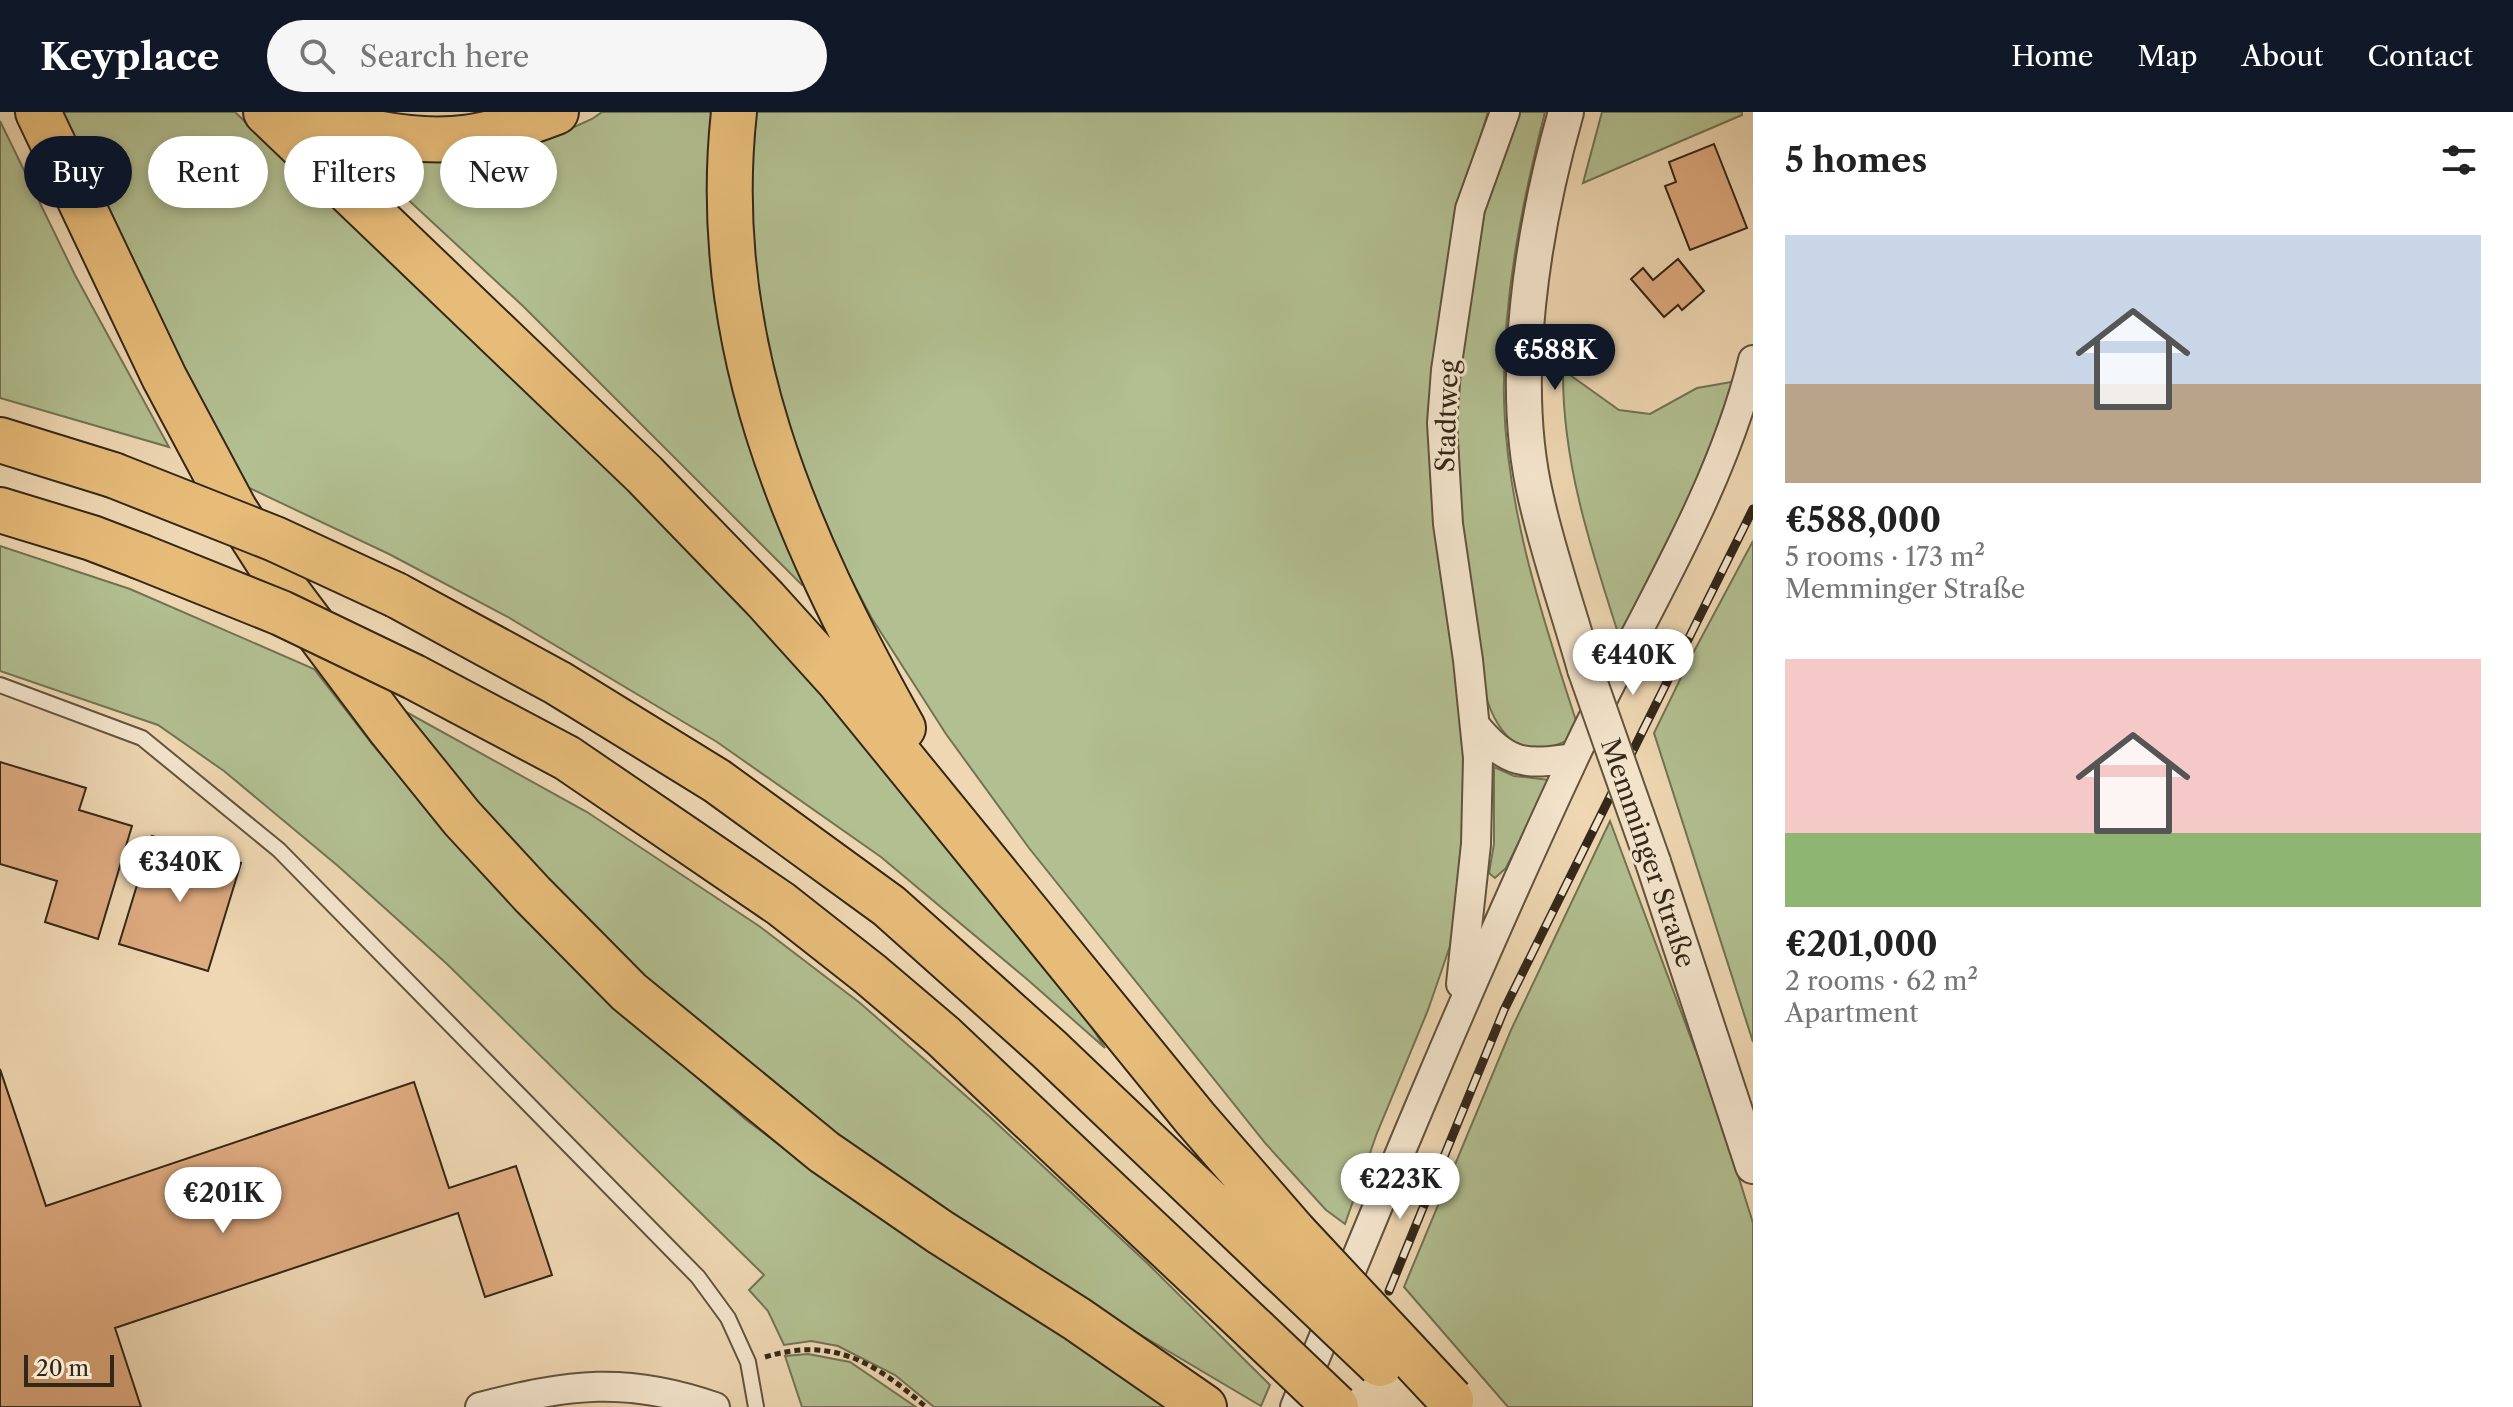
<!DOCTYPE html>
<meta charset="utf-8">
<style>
:root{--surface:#fff;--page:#f6f6f6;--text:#222;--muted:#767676;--accent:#111827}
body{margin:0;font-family:"Libre Caslon Text",serif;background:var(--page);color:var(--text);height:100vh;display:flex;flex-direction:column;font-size:30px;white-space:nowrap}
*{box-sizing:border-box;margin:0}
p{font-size:26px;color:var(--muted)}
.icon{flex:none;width:44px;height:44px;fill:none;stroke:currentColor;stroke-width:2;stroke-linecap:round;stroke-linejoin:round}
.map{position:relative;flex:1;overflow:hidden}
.details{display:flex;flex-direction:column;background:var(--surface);width:760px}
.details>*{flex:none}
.guide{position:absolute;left:24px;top:24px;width:760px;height:72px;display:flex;gap:16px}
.scale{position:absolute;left:24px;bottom:20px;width:90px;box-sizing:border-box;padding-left:8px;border:4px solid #332718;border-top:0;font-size:22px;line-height:28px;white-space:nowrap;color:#332718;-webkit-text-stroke:6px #f4e5cd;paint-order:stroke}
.price{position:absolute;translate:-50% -68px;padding:0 18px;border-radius:28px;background:#fff;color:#222;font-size:26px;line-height:52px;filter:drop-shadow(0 2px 4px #0008)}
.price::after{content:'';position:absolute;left:50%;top:48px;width:24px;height:18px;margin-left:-12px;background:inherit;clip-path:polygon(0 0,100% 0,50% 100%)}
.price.on{background:var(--accent);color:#fff}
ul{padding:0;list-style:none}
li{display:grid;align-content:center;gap:16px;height:424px;padding:0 32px}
li span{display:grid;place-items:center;height:248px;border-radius:0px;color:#555}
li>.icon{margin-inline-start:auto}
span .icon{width:144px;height:144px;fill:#fffc;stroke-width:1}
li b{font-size:34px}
h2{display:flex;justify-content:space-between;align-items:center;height:96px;padding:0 32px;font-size:34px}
.pill{padding:0 28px;border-radius:36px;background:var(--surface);box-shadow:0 4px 12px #0003;font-size:28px;line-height:72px}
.pill.on{background:var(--accent);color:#fff}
header{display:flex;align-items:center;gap:48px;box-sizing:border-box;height:112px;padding:0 40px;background:var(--accent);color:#fff}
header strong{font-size:38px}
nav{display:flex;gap:44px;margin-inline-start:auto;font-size:28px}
.search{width:560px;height:72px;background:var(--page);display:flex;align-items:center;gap:20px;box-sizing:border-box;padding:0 28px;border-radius:44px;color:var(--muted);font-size:30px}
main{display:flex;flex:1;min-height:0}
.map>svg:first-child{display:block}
.green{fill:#b2bf91;stroke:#727354;stroke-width:2}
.building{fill:#deaa80;stroke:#332718;stroke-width:2}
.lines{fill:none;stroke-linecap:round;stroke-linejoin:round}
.service-casing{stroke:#62533e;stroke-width:18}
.minor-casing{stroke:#62533e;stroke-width:32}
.tertiary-casing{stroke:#62533e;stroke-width:38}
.motorway-casing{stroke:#332718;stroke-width:48}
.path{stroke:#332718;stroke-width:5;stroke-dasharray:6 4;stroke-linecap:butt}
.service{stroke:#f4e5cd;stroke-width:14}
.minor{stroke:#f4e5cd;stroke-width:28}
.tertiary{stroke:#f4e5cd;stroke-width:34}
.motorway{stroke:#e7bc79;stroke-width:44}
.rail-casing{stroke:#332718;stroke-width:9}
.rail{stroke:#f4e5cd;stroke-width:6;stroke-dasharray:18;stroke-linecap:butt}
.tertiary-bridge-casing{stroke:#62533e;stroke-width:38;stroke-linecap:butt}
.motorway-bridge-casing{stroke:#332718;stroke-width:48;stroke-linecap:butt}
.tertiary-bridge{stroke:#f4e5cd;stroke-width:34}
.motorway-bridge{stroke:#e7bc79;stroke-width:44}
.labels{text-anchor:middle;stroke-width:6;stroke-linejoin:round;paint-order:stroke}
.street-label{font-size:26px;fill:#332718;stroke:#f4e5cd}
</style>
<header>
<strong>Keyplace</strong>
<div class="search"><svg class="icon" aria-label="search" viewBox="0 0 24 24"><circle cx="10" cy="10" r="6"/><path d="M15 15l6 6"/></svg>Search here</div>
<nav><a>Home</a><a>Map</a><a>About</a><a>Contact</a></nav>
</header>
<main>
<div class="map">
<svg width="1753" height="1295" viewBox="0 0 1753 1295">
<rect width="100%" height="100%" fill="#eed7b2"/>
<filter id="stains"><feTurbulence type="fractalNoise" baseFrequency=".0025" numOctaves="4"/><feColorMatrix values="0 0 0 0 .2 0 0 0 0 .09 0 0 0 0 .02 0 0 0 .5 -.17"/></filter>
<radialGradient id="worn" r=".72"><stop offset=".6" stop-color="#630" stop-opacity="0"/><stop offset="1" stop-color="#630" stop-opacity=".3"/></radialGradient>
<!-- green -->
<path class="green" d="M62,0H235L686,432L836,595L1085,905L1105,936L1028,868L881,745L717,630L508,505L389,442L243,373L136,159Z
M602,0H714L807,465L802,473L524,195L349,33L480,45L541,30L592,7Z
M751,0H1488L1458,99L1429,310L1433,397L1465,631L1466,702L1458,786L1450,834L1428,898L1377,1021L1345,1112L1326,1098L1266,1032L1029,736L946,622L871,505L837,440L778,298L751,151Z
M1518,0H1545C1521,95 1502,190 1504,289C1507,402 1545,514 1580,621C1528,654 1499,632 1484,578L1459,399L1455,333L1458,258L1486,92Z
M1602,0H1742V3L1583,71Z
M0,9L75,163L169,335L0,286Z
M1563,258L1619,298L1650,302L1697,276L1737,269L1697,370L1619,524C1591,437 1562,350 1563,258Z
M1753,429V930L1654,621L1691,545Z
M0,434L130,477L314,557L373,633L455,730L636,912L745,1007L859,1092L1172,1295H934L895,1263L838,1234L811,1229L784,1233L768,1199L749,1178L764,1163L447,852L338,754L224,659L158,613L0,559Z
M399,596L587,700L759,814L860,891L990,1005L1147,1151L1270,1273L1261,1294L1119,1210L925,1085L807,1003L687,905L568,791L464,680Z
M1494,655L1514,664L1550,668L1506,756L1495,766L1489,761L1494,732Z
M1610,709L1717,996L1753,1111V1295H1508L1404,1175L1511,918Z
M808,1242L850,1250L916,1295H802L785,1244Z"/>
<!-- building -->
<path class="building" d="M1714,32L1747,116L1690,138L1665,74L1676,70L1669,50Z
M1678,147L1704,179L1682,198L1678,193L1664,205L1631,167L1643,156L1653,168Z
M0,650L86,676L79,698L132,714L98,827L45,810L57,769L0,752Z
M152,724L241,751L208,859L119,832Z
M0,957L46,1094L414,970L449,1076L516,1054L552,1163L485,1185L458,1101L115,1216L141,1295H0Z"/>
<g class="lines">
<defs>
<path id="service" d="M0,573L142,626L279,738L698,1165L728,1206L748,1250L756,1295"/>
<path id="minor" d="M1475,613C1507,653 1525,653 1573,646
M1461,872L1476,732L1478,646L1468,548L1448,412L1442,311L1446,258L1470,97L1505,0
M480,1295C569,1272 626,1264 715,1295
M1295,1295C1384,1078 1473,862 1572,650C1633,517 1718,390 1753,248"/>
<path id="tertiary" d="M1566,0C1533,116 1508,268 1536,386C1549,444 1569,500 1585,557
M1653,750L1753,1054"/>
<path id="motorway" d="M38,0L164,265L235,398L286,478L391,618L462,706L532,782L629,880L824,1040L940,1120L1077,1207L1204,1295
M266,0L644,362L765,487L840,570L1195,1006L1294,1120
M306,0C329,12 350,16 376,21C448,35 488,26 556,0
M734,0C709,228 794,421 903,616
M0,328L113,363
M0,398L92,426L139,444
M396,483L558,571L717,669L889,794L1049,937L1279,1156
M414,565L567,646L781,792L870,862L943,924L1254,1217"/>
</defs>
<!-- service casing -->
<use href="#service" class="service-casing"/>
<!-- minor casing -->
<use href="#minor" class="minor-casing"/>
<!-- tertiary casing -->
<use href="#tertiary" class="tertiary-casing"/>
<!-- motorway casing -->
<use href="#motorway" class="motorway-casing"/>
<!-- path -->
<path class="path" d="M765,1245C834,1224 875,1251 926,1295"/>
<!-- service -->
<use href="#service" class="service"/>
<!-- minor -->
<use href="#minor" class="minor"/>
<!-- tertiary -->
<use href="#tertiary" class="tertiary"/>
<!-- motorway -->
<use href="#motorway" class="motorway"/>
<defs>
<path id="rail" d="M1389,1179L1504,898L1753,397"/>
</defs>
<!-- rail casing -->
<use href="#rail" class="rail-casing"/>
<!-- rail -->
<use href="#rail" class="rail"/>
<defs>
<path id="tertiary-bridge" d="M1585,557L1653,750"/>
<path id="motorway-bridge" d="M113,363L275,427L396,483
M139,444L281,501L414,565
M1294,1120L1451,1288
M1279,1156L1380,1252
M1254,1217L1336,1295"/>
</defs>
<!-- tertiary-bridge casing -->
<use href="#tertiary-bridge" class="tertiary-bridge-casing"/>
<!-- motorway-bridge casing -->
<use href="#motorway-bridge" class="motorway-bridge-casing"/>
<!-- tertiary-bridge -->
<use href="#tertiary-bridge" class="tertiary-bridge"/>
<!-- motorway-bridge -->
<use href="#motorway-bridge" class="motorway-bridge"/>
</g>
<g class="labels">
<!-- street labels -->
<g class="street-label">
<text transform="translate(1447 304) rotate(-88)" y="9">Stadtweg</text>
<text transform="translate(1648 741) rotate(71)" y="9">Memminger Straße</text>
</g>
</g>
<rect width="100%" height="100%" filter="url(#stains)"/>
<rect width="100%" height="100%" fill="url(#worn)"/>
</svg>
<div class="scale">20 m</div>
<b class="price on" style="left:1555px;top:280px">€588K</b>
<b class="price" style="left:1633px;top:585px">€440K</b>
<b class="price" style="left:180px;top:792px">€340K</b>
<b class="price" style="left:1400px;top:1109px">€223K</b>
<b class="price" style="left:223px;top:1123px">€201K</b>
<div class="guide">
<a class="pill on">Buy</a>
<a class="pill">Rent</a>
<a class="pill">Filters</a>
<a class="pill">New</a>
</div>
</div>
<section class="details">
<h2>5 homes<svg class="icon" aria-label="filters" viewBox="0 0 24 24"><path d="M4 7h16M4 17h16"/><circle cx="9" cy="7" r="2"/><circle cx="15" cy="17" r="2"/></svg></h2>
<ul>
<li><span style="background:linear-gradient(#c9d6e8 60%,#b9a48a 0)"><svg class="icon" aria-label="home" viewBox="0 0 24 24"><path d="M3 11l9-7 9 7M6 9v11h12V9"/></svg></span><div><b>€588,000</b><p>5 rooms · 173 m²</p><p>Memminger Straße</p></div></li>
<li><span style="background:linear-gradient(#f6c9c9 70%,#8fb573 0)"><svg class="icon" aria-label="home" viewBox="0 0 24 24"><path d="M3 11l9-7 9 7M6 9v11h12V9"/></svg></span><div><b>€201,000</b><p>2 rooms · 62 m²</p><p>Apartment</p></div></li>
</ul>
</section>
</main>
